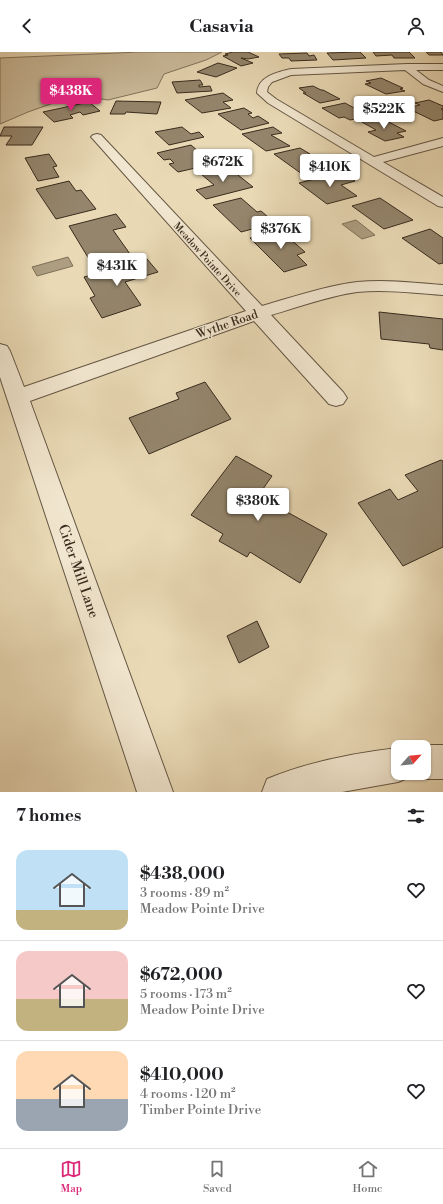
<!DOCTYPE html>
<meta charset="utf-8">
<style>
:root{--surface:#fff;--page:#f6f6f6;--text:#202124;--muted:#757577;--line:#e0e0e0;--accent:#db2777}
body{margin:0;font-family:"Libre Bodoni",serif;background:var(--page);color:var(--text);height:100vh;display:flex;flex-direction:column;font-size:15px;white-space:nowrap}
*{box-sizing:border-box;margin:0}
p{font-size:13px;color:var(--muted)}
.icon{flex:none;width:22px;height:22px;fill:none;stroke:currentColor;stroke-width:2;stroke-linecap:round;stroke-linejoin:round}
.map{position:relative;height:740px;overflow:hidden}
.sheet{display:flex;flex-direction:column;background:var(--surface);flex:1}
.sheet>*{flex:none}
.needle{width:26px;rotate:63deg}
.controls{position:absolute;left:391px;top:688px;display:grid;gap:8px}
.controls a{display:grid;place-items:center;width:40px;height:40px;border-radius:8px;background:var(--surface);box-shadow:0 1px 3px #0004;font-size:20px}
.price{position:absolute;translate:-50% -34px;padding:0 9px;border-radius:4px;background:#fff;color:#222;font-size:13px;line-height:26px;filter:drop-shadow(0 1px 2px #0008)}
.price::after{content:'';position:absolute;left:50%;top:24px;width:12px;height:9px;margin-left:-6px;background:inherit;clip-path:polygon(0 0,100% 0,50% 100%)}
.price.current{background:var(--accent);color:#fff}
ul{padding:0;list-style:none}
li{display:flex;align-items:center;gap:12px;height:100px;padding:0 16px}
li+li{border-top:1px solid var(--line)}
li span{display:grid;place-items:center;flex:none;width:112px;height:80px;border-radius:12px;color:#555}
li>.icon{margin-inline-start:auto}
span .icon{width:48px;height:48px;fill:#fffc;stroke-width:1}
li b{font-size:17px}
h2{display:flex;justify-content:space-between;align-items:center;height:48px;padding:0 16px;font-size:17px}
header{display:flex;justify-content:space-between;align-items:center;height:52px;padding:0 16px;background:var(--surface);font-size:18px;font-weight:700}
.dock{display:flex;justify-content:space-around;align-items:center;height:56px;border-top:1px solid var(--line);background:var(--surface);font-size:11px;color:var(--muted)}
.dock a{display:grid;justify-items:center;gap:2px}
.dock .current{color:var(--accent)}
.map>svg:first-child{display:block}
.green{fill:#cbbb9b;stroke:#82735c}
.water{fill:#ad9e81;stroke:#7e7059}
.building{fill:#94856c;stroke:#382b1d}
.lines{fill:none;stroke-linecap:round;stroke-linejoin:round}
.minor-casing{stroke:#645643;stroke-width:2}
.minor{fill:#f1e6cf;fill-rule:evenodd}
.labels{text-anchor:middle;stroke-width:3;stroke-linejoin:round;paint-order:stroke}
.far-street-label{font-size:10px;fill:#382b1d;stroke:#f1e6cf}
.street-label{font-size:12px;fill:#382b1d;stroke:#f1e6cf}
.near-street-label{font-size:14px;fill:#382b1d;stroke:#f1e6cf}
</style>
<header><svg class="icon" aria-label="back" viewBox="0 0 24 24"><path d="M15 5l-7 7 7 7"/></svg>Casavia<svg class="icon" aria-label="person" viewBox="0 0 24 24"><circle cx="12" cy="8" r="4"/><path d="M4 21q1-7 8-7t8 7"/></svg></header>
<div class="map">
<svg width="443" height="740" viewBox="0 0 443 740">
<rect width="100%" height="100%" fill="#e9d9b5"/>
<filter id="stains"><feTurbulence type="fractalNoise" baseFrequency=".005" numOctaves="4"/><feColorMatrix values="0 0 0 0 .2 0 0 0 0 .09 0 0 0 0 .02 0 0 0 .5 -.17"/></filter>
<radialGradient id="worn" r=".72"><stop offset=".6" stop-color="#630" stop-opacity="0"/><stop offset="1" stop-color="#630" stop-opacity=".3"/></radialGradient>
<!-- green -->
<path class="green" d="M140,0H222L206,8L164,22L157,36L108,48L76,43L28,60L0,72V6Z"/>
<!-- water -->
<path class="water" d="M356,168L375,183L362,187L342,172Z
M68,205L73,214L37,224L32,215Z"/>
<!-- building -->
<path class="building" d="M233,0H248L259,5L248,7L241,6L253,11L241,14L223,4L228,3L225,2Z
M360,0L366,6L333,8L327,1Z
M373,0H409L415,6H394L392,3L376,4Z
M426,0H441L443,3H429Z
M307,1L309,4L314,3L317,8L291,9L289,6H282L279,2Z
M218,11L237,16L216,25L197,20Z
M381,26L403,36L400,37L405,39L386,42L365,32L371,31L366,29Z
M200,28L203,33H199V35L210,34L212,39L177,41L172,30Z
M313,34L321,38H323L340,47L320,51L303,41H306L299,36Z
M223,41L233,48L223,50L231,56L202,61L185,48Z
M429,48L443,54V57H441L443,58V67L434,69L407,56L420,53L415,51Z
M116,49L161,50L157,62L126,60L125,62H110Z
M89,50L100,59L83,63L80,60L70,63L73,66L54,70L43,60Z
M345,51L369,64L350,68L344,65L339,66L322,56Z
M244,56L252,61L248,62L253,66L258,64L269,71L241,78L218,62Z
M381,66L406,79L397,81L404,85L385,89L368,80L376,78L362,70Z
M4,75H43L32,93H6L12,84H0Z
M182,75L191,82L199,80L204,85L169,93L155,80Z
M273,75L282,81L271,83L290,94L266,99L242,82Z
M191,93L213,112L178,120L169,112L174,111L170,107L164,108L157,101Z
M300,96L310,102L307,103L313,107L318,106L331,115L302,122L274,102Z
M49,102L57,114L53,115L59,125L38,129L25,106Z
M228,115L253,135L206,147L196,138L214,133L201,122Z
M342,120L355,129L341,133L357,144L327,152L299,131Z
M69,129L76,139L81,138L96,157L56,167L36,137Z
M241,146L257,160L261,159L275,171L241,180L213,153Z
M380,146L413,168L384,177L352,154Z
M116,162L126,175L113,178L130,202L92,212L69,174Z
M430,177L443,186V211L439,212L402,186Z
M280,178L305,200L297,203L307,213L284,220L250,186Z
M147,207L158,220L125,230L141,253L102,266L90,246L95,244L84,225Z
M379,260L443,267V298L430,296L429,292L381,287Z
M205,330L231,367L149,402L129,366L179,347L176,341Z
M236,404L272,424L258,444L327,482L300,531L250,500L247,505L219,489L223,482L191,463Z
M441,408L443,409V495L403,514L358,451L390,437L398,448L418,439L405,423Z
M257,569L269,595L239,611L227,584Z"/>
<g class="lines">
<defs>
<path id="minor" d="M407,12H443V18H416L429,28L443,34V40L423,32L405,18L291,23L272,30L268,35L267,40L276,47L374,105L443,86V94L383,110L443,145V155L438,154L268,51L257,41C258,24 278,20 291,17Z
M97,82L101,83L262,254C293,245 325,234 357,230C386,227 415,231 443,233V243C415,241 385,237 357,240C328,244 299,255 271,263L343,340L347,346L343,352L336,354L329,352L254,269L30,349L173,740H137L0,325V292L7,294L10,299L24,335L246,259L93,87L91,85L93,83Z
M424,693H443V727H424L412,722L410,725L398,730L342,740H262L267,727C308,710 354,701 398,696V721H424V695H419Z"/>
</defs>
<!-- minor casing -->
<use href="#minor" class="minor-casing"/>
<!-- minor -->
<use href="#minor" class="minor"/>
</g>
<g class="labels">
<!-- far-street labels -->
<g class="far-street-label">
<text transform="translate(208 207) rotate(48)" y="4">Meadow Pointe Drive</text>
</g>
<!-- street labels -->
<g class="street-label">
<text transform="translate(227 272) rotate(-19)" y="4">Wythe Road</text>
</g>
<!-- near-street labels -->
<g class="near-street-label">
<text transform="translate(79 519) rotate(71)" y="5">Cider Mill Lane</text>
</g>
</g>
<rect width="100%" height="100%" filter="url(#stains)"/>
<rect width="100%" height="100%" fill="url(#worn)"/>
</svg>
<div class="controls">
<a><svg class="needle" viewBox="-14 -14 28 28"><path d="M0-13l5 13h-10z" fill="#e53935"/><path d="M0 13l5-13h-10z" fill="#757577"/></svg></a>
</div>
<b class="price current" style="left:71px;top:60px">$438K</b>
<b class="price" style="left:384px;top:78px">$522K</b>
<b class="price" style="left:223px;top:131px">$672K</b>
<b class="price" style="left:330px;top:136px">$410K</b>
<b class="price" style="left:281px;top:198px">$376K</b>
<b class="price" style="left:117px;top:235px">$431K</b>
<b class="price" style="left:258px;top:470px">$380K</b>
</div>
<section class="sheet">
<h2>7 homes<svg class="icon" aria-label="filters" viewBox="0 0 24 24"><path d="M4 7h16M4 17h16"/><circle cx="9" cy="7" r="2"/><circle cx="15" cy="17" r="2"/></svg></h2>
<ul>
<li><span style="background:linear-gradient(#bfe0f5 75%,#c2b280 0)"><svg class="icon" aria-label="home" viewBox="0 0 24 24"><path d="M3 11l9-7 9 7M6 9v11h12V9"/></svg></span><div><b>$438,000</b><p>3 rooms · 89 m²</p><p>Meadow Pointe Drive</p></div><svg class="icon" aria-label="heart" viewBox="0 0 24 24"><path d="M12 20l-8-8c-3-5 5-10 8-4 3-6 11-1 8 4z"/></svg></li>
<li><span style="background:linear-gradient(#f6c9c9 60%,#c2b280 0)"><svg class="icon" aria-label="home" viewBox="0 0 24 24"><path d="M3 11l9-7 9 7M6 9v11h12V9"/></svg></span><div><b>$672,000</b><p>5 rooms · 173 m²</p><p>Meadow Pointe Drive</p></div><svg class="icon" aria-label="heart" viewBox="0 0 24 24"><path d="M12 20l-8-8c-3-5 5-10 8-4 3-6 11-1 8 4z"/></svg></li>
<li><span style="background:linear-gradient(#ffd9b3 60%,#9aa5b1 0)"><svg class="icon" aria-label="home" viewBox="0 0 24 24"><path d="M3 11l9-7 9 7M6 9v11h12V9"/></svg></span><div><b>$410,000</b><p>4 rooms · 120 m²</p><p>Timber Pointe Drive</p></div><svg class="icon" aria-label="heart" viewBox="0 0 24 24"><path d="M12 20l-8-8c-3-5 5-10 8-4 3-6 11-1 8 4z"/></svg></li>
</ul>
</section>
<nav class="dock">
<a class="current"><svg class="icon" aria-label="map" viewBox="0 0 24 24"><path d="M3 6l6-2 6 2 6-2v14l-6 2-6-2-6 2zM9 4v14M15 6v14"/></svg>Map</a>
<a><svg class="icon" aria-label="saved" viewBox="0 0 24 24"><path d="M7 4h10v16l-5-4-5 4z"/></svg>Saved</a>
<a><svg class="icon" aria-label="home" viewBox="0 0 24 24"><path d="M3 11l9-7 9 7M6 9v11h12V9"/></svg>Home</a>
</nav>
